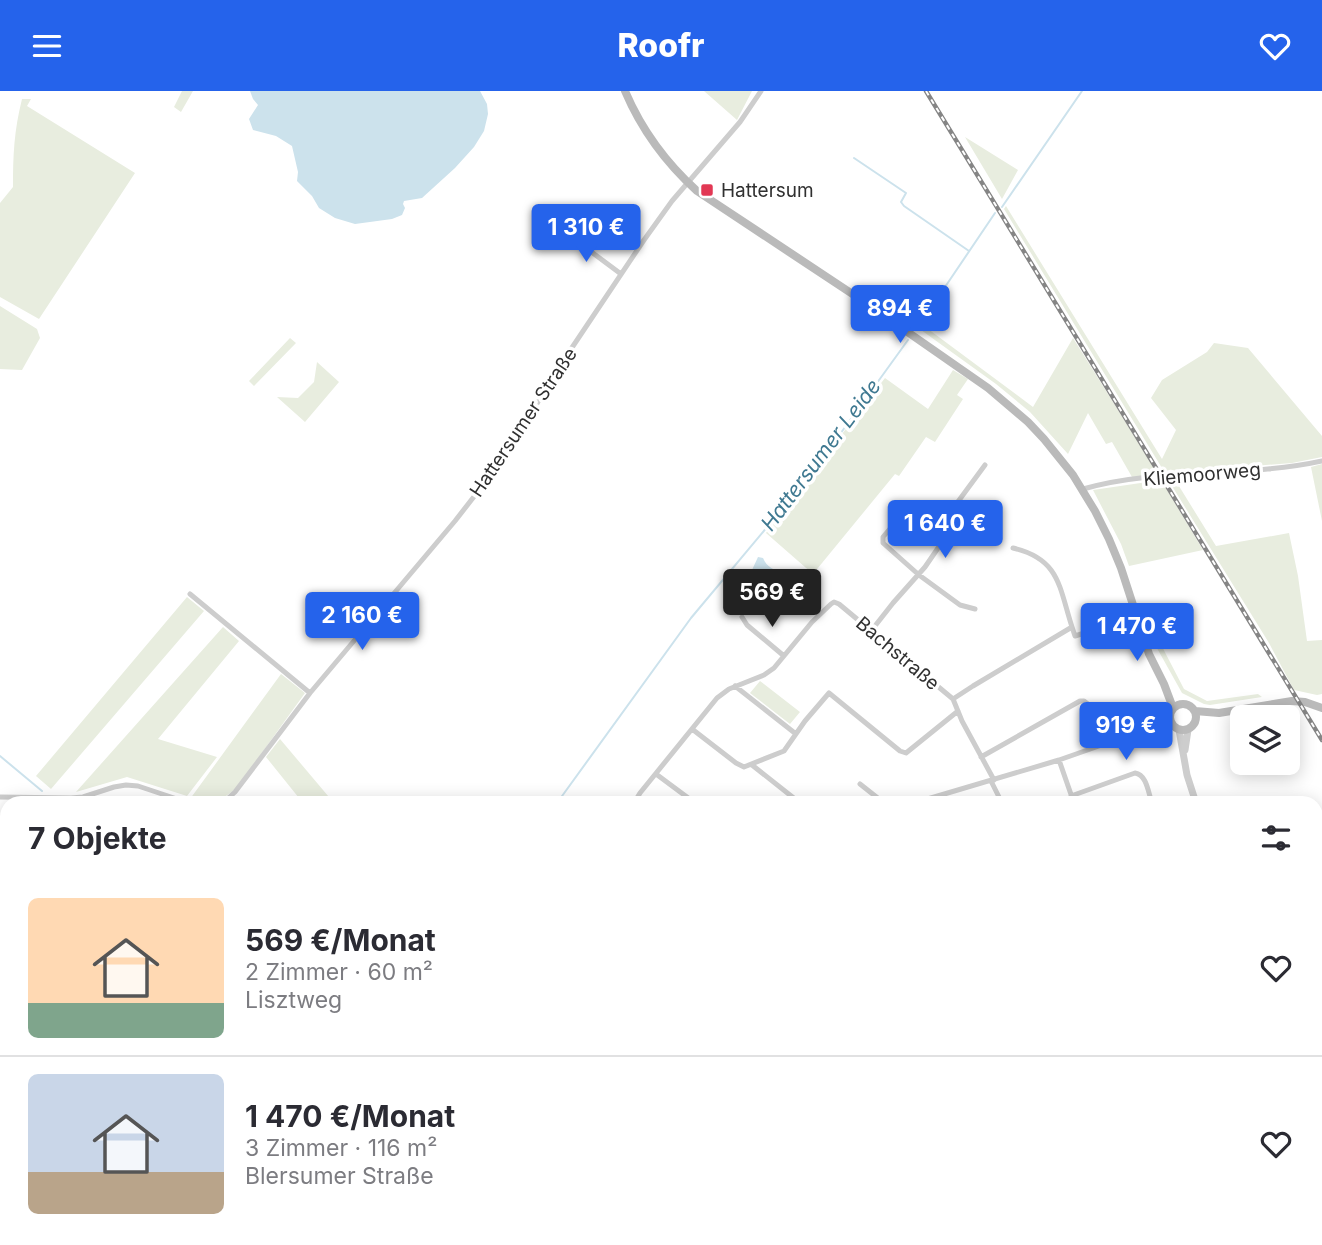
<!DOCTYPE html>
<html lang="de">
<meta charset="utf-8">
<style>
:root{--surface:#fff;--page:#f7f7f7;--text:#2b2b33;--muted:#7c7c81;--line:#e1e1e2;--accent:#2563eb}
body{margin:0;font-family:Inter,sans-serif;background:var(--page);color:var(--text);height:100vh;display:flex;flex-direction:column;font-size:26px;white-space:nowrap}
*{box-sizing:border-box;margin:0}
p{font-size:23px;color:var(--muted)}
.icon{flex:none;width:38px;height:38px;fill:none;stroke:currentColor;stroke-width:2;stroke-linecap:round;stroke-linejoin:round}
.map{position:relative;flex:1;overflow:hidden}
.drawer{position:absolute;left:0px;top:705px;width:1323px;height:450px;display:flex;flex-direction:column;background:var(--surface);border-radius:21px 21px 0 0;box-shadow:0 4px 18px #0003}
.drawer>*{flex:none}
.controls{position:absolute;left:1230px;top:614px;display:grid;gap:14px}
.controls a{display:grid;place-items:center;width:70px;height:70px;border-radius:10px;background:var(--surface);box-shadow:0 4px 18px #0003;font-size:35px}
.price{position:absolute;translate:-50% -60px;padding:0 16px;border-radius:7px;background:var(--accent);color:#fff;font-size:23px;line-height:46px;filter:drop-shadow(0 2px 4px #0008)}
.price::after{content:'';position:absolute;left:50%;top:42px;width:21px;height:16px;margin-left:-10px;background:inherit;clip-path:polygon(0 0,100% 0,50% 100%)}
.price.on{background:#222;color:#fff}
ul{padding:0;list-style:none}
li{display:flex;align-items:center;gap:21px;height:175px;padding:0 28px}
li+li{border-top:2px solid var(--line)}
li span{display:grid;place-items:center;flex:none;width:196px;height:140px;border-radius:10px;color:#555}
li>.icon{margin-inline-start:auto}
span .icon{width:84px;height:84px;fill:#fffc;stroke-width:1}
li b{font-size:30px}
h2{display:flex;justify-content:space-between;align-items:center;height:84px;padding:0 28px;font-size:30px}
header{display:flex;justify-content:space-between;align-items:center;height:91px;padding:0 28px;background:var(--accent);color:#fff;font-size:32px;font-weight:800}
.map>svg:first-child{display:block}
.green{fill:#e8eddf}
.water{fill:#cce2ec}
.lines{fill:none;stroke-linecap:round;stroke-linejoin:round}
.stream{stroke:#cce2ec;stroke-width:2}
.minor{stroke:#cdcdcd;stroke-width:5}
.tertiary{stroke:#cdcdcd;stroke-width:7}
.secondary{stroke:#bababa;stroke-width:8}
.rail-casing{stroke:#858585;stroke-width:4.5}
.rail{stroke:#fff;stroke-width:2;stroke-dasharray:5;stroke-linecap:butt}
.poi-dot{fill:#e23854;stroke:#fff;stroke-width:2.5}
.labels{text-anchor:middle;stroke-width:7;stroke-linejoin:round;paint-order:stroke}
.poi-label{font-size:19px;fill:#303030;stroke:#fff;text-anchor:start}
.street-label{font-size:19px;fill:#303030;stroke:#fff}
.water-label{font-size:21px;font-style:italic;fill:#3f7991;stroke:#fff}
</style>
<header><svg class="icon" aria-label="menu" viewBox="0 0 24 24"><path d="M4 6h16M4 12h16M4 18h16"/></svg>Roofr<svg class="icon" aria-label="heart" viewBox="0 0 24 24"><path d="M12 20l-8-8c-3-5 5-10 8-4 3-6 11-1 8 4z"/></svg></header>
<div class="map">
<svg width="1322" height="1154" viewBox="0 0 1322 1154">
<rect width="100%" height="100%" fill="#fff"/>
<!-- green -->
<path class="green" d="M182,0H193L181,21L174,16Z
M704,0H752L737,29Z
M22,8H31L27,15L135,82L39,228L0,206V112L13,96C13,64 14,40 22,8Z
M965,46L1018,79L1002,108Z
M1006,115L1162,368L1176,339L1151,307L1162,289L1207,261L1214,252L1248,257L1322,345V366L1292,372L1165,382L1004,118Z
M0,215L37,238L40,247L22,279L0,278Z
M924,235L1033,316L1073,247L1158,383L1132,386L1112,351L1106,353L1088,322L1068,363L1030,321L996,293L921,239Z
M290,247L296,252L254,295L249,290Z
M317,271L339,291L305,331L277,306L298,307L314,291Z
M953,279L968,288L957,304L963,308L935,351L926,346L899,385L895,383L813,483L766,442L885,287L928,318Z
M1322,373V430L1311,376Z
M1167,387H1174L1216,455L1289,442L1298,485L1307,550L1322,549V603L1317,604L1294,599L1269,552Z
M1161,389L1203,459L1129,475L1121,453L1093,399Z
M187,506L204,520L51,698L36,685Z
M223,536L239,550L158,648L217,666L187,705L127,686L76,701Z
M1155,542L1184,598L1207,610L1258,603L1262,606L1210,614L1204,613L1182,602L1153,550L1151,544Z
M281,583L305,602L238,695C224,710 210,713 190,708Z
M760,590L800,621L790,633L750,602Z
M280,648L334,712H303L266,666Z
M0,870L7,871V935L0,945Z
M96,1148H135V1151C124,1154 105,1154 96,1148Z
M353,1148H404L410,1154H347Z
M802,1148H827L833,1154H795Z"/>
<!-- water -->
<path class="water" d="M250,0H480L487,13L488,23L484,40L474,56L455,77L422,107L404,110L403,113L405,117L402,124L392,128L355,133L335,127L319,117L312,105L297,90L298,81L292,55L276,45L253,39L249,28L258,14L253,8Z
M758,466L763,467C767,477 774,477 782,484C787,489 791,493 797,497L784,512L779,513L765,496L747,487V483L752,479Z"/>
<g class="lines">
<!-- stream -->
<path class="stream" d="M854,67L906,102L901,111L904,115L969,160
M1002,116L1082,0
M918,236L995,122
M0,665L42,700
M557,712L691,527L809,386L908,249
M0,866L7,867
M1316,1009L1322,1010
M139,1148L140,1154"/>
<!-- minor -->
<path class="minor" d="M566,142L621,183
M1083,398C1159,376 1245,387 1322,370
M898,417L894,433L883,446V452L919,484L960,514L975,518
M190,503L310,602
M742,526L747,534L784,565
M1072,536L1075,545L1097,538
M871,540L893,512L925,476L949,441L952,436L954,418L957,412L985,374
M735,595L796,643
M953,608L973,595L1072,536C1059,496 1060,468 1013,457
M692,638L736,672L744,676L784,660L805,630L829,602L900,660L906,662L958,620
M981,666L1080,610H1084L1089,614L1104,653
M1059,669L1074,712
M752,674L800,712
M656,683L695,712
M991,690L1002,712
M860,693L884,712
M1071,705L1135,682C1147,684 1148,701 1152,712
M0,706L71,707L83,706L114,696L126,694L138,695L189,712H197
M208,712L224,711L235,701L310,602L455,430L497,376L512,355L555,282L644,149L672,110L740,31L761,0
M634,712L640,702L717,607L729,598L764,584L774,577L812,531L831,513L834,511L839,513L953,608L962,630L994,689
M914,712L1059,669L1170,630
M1316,893L1322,892
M0,1038L7,1042
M1316,1056H1322
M0,1126L7,1116
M197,1148L203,1154
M877,1148L883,1154
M952,1148L957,1154
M25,1154L29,1148
M257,1154L260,1148
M785,1154L792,1148
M974,1154L985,1148
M1069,1154L1071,1148
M1149,1154V1148
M1226,1154V1148"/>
<!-- tertiary -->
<path class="tertiary" d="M1179,639L1187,684L1196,712
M1185,659L1188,639
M1316,1134L1320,1154"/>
<!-- secondary -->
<path class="secondary" d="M625,0C642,40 665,71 697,100L863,210L988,297L1028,331L1044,348L1073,384L1095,420L1109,448L1121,477L1149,563L1164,593L1173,617
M1170 626a13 13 0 1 1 26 0a13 13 0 1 1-26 0Z
M1195,620L1219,622L1292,610L1305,611L1322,617"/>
<defs>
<path id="rail" d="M926,0L1322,649"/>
</defs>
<!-- rail casing -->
<use href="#rail" class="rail-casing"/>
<!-- rail -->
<use href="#rail" class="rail"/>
</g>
<!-- markers -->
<rect class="poi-dot" x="700" y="92" width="14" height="14" rx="3.5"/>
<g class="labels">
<!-- poi labels -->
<g class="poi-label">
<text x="721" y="106">Hattersum</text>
</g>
<!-- street labels -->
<g class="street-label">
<text transform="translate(523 331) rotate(-56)" y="7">Hattersumer Straße</text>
<text transform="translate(1202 383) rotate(-5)" y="7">Kliemoorweg</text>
<text transform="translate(898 562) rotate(40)" y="7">Bachstraße</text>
</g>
<!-- water labels -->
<g class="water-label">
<text transform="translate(821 364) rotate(-53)" y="7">Hattersumer Leide</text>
</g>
</g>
</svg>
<div class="controls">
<a><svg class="icon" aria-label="layers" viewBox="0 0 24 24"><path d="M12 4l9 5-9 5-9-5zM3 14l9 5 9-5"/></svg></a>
</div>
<b class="price" style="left:586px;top:173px">1 310 €</b>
<b class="price" style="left:900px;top:254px">894 €</b>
<b class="price" style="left:945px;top:469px">1 640 €</b>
<b class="price on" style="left:772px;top:538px">569 €</b>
<b class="price" style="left:362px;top:561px">2 160 €</b>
<b class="price" style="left:1137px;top:572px">1 470 €</b>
<b class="price" style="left:1126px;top:671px">919 €</b>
<section class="drawer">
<h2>7 Objekte<svg class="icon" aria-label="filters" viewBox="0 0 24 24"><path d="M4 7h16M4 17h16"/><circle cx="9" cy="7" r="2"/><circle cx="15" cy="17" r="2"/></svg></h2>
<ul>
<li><span style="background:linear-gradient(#ffd9b3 75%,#7fa58c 0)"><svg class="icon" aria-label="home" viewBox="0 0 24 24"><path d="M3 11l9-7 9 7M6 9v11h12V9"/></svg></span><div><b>569 €/Monat</b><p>2 Zimmer · 60 m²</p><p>Lisztweg</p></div><svg class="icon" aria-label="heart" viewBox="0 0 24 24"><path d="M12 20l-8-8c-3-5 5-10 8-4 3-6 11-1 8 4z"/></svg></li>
<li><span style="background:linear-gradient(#c9d6e8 70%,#b9a48a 0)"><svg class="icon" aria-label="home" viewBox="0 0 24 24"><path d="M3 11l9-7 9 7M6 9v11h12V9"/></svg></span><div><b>1 470 €/Monat</b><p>3 Zimmer · 116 m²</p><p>Blersumer Straße</p></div><svg class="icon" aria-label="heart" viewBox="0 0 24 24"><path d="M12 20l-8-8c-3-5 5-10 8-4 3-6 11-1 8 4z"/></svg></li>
</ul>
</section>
</div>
